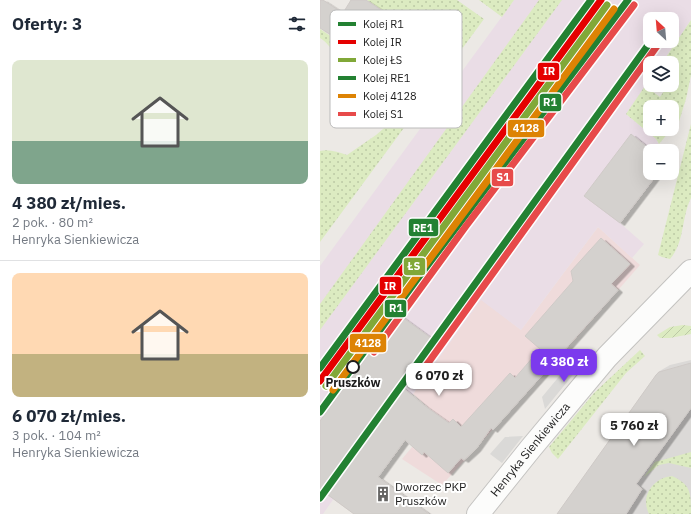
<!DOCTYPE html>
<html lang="pl">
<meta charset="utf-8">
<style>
:root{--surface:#fff;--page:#f6f6f7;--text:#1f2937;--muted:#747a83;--line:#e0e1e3;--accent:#7c3aed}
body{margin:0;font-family:"IBM Plex Sans",sans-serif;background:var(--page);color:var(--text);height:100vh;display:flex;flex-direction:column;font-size:15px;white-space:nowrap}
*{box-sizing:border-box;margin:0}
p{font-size:13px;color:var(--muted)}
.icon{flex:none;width:22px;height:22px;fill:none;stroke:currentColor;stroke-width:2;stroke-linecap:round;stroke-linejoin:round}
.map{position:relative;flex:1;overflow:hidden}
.drawer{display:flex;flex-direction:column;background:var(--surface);width:320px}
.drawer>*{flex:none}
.needle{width:26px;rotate:334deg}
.fabs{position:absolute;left:323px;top:12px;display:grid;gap:8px}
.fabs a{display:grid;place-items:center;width:36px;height:36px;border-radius:8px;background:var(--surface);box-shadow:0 4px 16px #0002;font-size:20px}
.price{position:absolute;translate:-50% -34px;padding:0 9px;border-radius:8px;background:#fff;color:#222;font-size:13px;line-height:26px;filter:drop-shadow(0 1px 2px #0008)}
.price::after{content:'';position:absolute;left:50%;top:24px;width:12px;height:9px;margin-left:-6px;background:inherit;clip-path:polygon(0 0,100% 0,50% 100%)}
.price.selected{background:var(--accent);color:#fff}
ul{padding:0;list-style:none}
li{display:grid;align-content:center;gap:8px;height:212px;padding:0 12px}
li+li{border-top:1px solid var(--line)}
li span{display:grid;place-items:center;height:124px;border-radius:8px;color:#555}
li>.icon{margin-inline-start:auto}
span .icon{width:72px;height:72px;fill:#fffc;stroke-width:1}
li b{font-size:17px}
h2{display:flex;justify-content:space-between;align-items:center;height:48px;padding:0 12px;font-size:17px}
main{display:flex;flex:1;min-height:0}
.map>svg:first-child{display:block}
.residential{fill:#dbd9d7}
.commercial{fill:#efdbdb}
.industrial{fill:#eadde6;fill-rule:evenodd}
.grass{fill:url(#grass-dots);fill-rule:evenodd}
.garden{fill:url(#garden-furrows)}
.parking{fill:#dad9d7}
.building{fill:#d4d1ce;stroke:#cfcac7;filter:url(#shadow)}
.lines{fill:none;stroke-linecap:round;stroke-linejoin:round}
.minor-casing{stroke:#c4c3c1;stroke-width:24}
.minor{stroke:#fcfcfb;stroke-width:22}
.rail-1-casing{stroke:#fff;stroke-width:10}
.rail-2-casing{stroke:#fff;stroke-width:10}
.rail-3-casing{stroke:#fff;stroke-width:10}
.rail-4-casing{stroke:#fff;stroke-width:10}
.rail-5-casing{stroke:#fff;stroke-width:10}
.rail-6-casing{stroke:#fff;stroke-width:10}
.rail-1{stroke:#238132;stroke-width:7}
.rail-2{stroke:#e50000;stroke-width:7}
.rail-3{stroke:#81a838;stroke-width:7}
.rail-4{stroke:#238132;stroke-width:7}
.rail-5{stroke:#dd8304;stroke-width:7}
.rail-6{stroke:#e74a4a;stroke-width:7}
.stop-dot{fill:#fff;stroke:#1d1d1d;stroke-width:2}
.labels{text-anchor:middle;stroke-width:4;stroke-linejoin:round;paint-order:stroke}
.stop-label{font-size:12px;font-weight:bold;fill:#1d1d1d;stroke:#fff}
.street-label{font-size:12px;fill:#1d1d1d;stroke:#fff}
.poi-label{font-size:12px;fill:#1d1d1d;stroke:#fff;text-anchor:start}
.key{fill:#fff;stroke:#bbb;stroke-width:1}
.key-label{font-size:11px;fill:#1d1d1d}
.line-badge{stroke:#fff;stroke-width:1.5}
.badge-label{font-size:11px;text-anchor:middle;font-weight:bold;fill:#fff}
</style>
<main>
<section class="drawer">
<h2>Oferty: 3<svg class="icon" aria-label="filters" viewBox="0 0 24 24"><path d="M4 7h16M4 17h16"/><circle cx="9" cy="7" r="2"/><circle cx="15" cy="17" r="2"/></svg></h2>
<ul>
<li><span style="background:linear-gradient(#dfe7d0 65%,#7fa58c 0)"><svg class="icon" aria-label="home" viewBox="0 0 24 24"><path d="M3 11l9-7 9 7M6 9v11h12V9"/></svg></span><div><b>4 380 zł/mies.</b><p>2 pok. · 80 m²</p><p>Henryka Sienkiewicza</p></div></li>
<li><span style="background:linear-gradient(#ffd9b3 65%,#c2b280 0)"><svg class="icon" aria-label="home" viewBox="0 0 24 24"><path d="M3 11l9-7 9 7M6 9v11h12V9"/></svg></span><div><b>6 070 zł/mies.</b><p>3 pok. · 104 m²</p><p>Henryka Sienkiewicza</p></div></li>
</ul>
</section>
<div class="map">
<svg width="371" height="514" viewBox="0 0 371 514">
<defs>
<pattern id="grass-dots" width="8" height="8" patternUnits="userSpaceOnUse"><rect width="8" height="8" fill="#dcebc1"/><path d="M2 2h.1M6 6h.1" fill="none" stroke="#bcc9a5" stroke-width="1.8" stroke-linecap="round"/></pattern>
<pattern id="garden-furrows" width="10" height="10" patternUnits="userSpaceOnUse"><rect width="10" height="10" fill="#dcebc1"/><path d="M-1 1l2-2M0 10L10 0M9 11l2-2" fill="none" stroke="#bcc9a5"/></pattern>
<filter id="shadow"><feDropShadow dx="4.5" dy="2.5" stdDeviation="0" flood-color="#0004"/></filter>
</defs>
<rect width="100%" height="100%" fill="#ece9e5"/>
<!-- residential -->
<path class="residential" d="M371,360V514H237L338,372L350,365Z"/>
<!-- commercial -->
<path class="commercial" d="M278,227L320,265L257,337L122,485L82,459L118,416L93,394L161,299L201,330Z"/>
<!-- industrial -->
<path class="industrial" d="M194,0H371V20L342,63H330V80L306,114L336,139L342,151H330V173H338L300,223L324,244L312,258L278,227L201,330L161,300L79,413L54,441L3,514H0V266ZM330,19H352V41H330Z"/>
<!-- grass -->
<path class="grass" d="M47,0H137L164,19L0,242V151C9,149 18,152 27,155L56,135L77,117L90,95C86,79 84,67 72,55C62,54 55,51 46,44L66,13Z
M159,0H194L182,17Z
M219,0H242L0,330V304Z
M371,20V75L366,99L356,131L349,132L339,144L336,139L306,114L325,86L340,97L348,85H352V63H342ZM330,107H352V129H330Z
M0,29L36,53L49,73L52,81L51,89L47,96C13,106 22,76 14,55C12,48 6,42 0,38Z
M371,124V198C361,218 365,242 350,259L342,257L338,255Z
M320,350L325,356L306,373L238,459L232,453L229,447L274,393Z
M371,452V468L349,463L339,465L324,477L335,462Z
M352,476C371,485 371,492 371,514H329C320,496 333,478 352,476Z"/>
<!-- garden -->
<path class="garden" d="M363,325L371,326V334L350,338H340L337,335L350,327Z"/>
<!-- parking -->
<path class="parking" d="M265,360L225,409L222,397L251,362Z
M203,436L182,463L170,454L185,437Z"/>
<!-- building -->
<path class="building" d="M0,0H3L23,13L31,0H46L66,13L40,53L0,28Z
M311,134L332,151H330V173H338L300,223L264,196Z
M281,238L310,264L291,284L298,290L173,430L171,428L156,449L144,460L141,458L128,473L104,452L102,455L85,440L58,477L109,514H34L0,489V421L78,314L111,338L77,383L105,406L129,423L133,419L141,427L190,373L195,378L220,349L205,336L253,281L251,271Z
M371,363V408L316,484L322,489L306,514H237L336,375L339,372Z"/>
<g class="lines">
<defs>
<g id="minor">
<path id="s1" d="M158,514L211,448L287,357L371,271"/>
</g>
</defs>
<!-- minor casing -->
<use href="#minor" class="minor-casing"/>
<!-- minor -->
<use href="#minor" class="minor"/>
<defs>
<path id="rail-1" d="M0,412L101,274L308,0
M0,498L331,41"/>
<path id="rail-2" d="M0,381L281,0"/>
<path id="rail-3" d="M6,386L287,5"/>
<path id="rail-4" d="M0,368L271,0"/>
<path id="rail-5" d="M13,390L294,9"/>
<path id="rail-6" d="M54,352L146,226L314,5
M95,381L337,46"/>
</defs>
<!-- rail-1 casing -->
<use href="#rail-1" class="rail-1-casing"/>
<!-- rail-2 casing -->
<use href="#rail-2" class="rail-2-casing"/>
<!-- rail-3 casing -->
<use href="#rail-3" class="rail-3-casing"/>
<!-- rail-4 casing -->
<use href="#rail-4" class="rail-4-casing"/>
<!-- rail-5 casing -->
<use href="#rail-5" class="rail-5-casing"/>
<!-- rail-6 casing -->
<use href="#rail-6" class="rail-6-casing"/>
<!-- rail-1 -->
<use href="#rail-1" class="rail-1"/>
<!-- rail-2 -->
<use href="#rail-2" class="rail-2"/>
<!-- rail-3 -->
<use href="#rail-3" class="rail-3"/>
<!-- rail-4 -->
<use href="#rail-4" class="rail-4"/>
<!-- rail-5 -->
<use href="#rail-5" class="rail-5"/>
<!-- rail-6 -->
<use href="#rail-6" class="rail-6"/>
</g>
<!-- icons -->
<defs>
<symbol id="building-bare" viewBox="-9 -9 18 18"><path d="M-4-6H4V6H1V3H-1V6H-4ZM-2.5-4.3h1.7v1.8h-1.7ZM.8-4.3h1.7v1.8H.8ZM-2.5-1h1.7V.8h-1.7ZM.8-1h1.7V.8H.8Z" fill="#656463" stroke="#fff" stroke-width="2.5" paint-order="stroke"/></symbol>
</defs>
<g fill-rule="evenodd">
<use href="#building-bare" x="52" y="483" width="22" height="22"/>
</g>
<!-- markers -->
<circle class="stop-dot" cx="33" cy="367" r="6"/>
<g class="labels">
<!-- stop labels -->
<g class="stop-label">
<text x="33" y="387">Pruszków</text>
</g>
<!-- street labels -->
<g class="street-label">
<text dy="4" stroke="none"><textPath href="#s1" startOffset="83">Henryka Sienkiewicza</textPath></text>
</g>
<!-- poi labels -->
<g class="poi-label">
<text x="75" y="491">Dworzec PKP<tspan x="75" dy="14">Pruszków</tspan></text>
</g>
</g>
<!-- legend -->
<rect x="10" y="10" width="132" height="118" rx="6" class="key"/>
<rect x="18" y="22" width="18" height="4" fill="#238132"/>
<rect x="18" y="40" width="18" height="4" fill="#e50000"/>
<rect x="18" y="58" width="18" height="4" fill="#81a838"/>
<rect x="18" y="76" width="18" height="4" fill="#238132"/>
<rect x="18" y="94" width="18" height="4" fill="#dd8304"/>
<rect x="18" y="112" width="18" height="4" fill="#e74a4a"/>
<g class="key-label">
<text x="43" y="28">Kolej R1</text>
<text x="43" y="46">Kolej IR</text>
<text x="43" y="64">Kolej ŁS</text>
<text x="43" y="82">Kolej RE1</text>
<text x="43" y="100">Kolej 4128</text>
<text x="43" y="118">Kolej S1</text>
</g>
<g class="line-badge">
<rect x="217" y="62" width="23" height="19" rx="4" fill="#e50000"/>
<rect x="219" y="93" width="23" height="19" rx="4" fill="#238132"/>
<rect x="187" y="119" width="38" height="19" rx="4" fill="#dd8304"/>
<rect x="171" y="168" width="23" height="19" rx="4" fill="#e74a4a"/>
<rect x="88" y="218" width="31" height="19" rx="4" fill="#238132"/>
<rect x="83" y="257" width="23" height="19" rx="4" fill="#81a838"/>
<rect x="59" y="276" width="23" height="19" rx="4" fill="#e50000"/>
<rect x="64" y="299" width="23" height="19" rx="4" fill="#238132"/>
<rect x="29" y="333" width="38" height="20" rx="4" fill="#dd8304"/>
</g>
<g class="badge-label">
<text x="229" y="75">IR</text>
<text x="230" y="106">R1</text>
<text x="206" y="132">4128</text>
<text x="183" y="181">S1</text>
<text x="103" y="232">RE1</text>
<text x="94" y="270">ŁS</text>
<text x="70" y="290">IR</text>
<text x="76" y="312">R1</text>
<text x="48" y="347">4128</text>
</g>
</svg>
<div class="fabs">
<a><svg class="needle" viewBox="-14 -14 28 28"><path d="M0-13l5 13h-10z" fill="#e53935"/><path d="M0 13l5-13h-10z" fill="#747a83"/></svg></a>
<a><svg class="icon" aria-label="layers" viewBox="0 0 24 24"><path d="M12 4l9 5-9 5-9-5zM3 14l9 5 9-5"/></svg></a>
<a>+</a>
<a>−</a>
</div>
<b class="price selected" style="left:244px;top:383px">4 380 zł</b>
<b class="price" style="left:119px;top:397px">6 070 zł</b>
<b class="price" style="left:314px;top:447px">5 760 zł</b>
</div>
</main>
